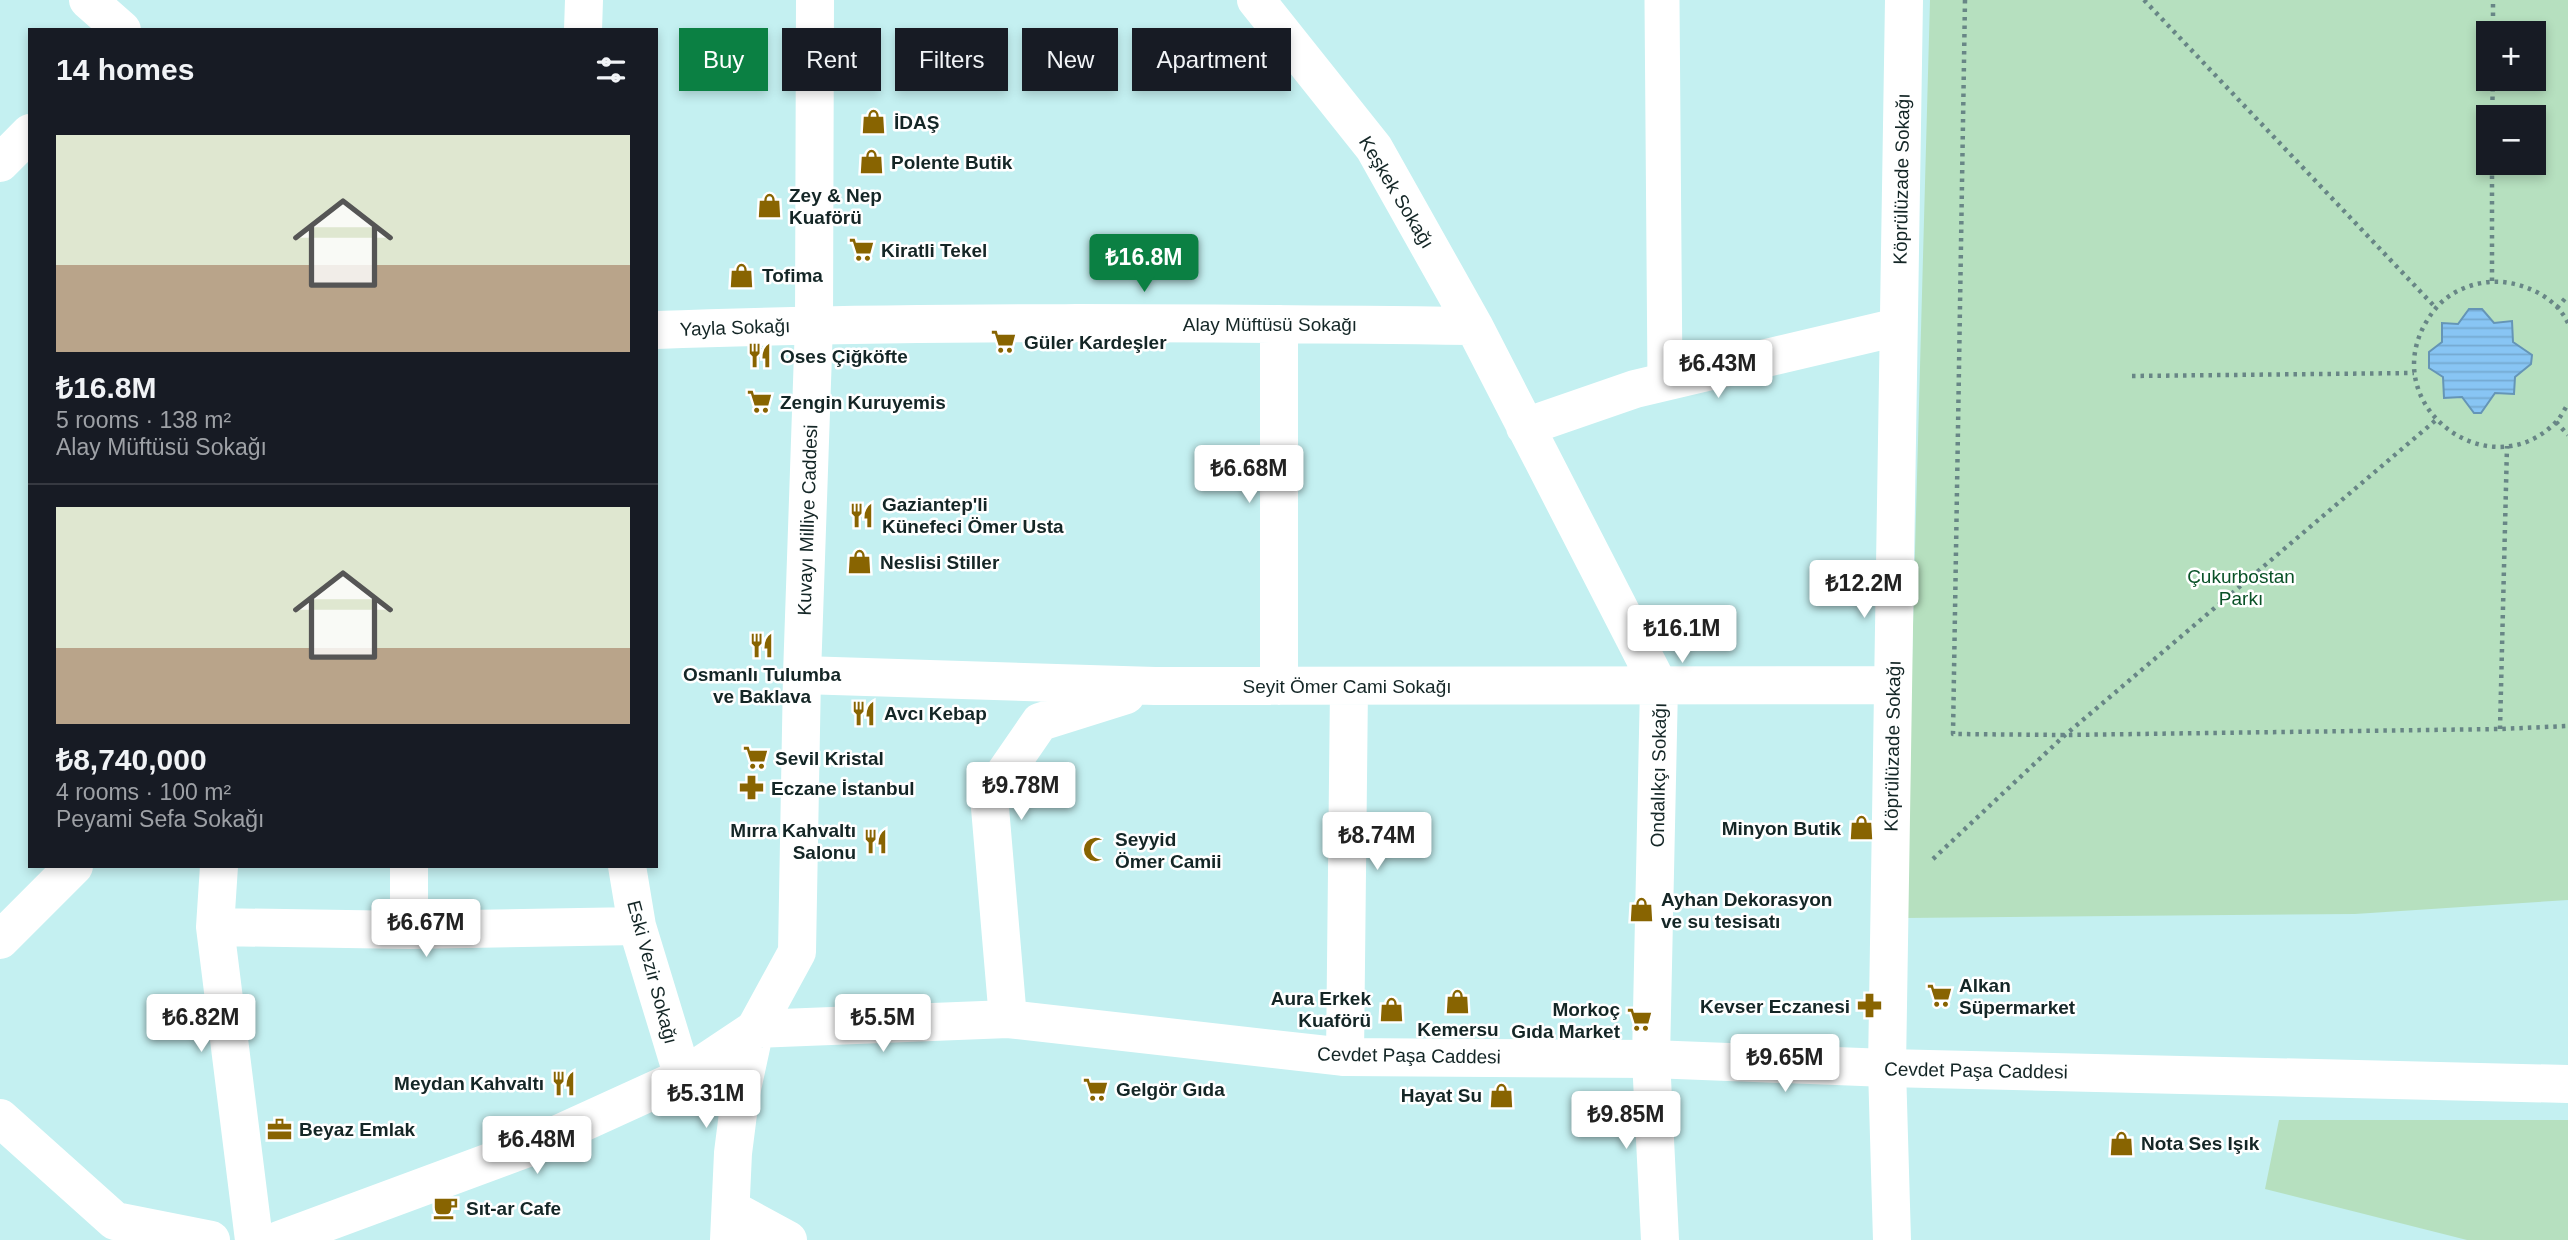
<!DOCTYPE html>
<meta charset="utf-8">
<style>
:root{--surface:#171b24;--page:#20242c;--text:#f1f3f6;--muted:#9ea1a6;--line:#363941;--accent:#0b8043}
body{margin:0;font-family:Helvetica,sans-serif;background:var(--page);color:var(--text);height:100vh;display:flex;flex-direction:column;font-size:26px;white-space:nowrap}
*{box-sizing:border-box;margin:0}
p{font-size:23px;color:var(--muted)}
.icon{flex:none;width:38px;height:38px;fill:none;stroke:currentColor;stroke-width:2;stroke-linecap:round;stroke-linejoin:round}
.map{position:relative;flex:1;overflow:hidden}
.sheet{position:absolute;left:28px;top:28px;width:630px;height:840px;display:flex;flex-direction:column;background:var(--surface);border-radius:0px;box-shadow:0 4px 10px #0003}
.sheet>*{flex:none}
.banner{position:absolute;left:679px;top:28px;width:665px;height:63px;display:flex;gap:14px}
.tools{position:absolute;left:2476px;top:21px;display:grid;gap:14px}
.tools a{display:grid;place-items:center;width:70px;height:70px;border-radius:0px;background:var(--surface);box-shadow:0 4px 10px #0003;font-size:35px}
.price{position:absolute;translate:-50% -60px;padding:0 16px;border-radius:7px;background:#fff;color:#222;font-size:23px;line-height:46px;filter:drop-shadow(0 2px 4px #0008)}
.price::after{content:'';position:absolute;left:50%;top:42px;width:21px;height:16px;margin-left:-10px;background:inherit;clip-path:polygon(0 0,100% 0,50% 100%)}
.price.current{background:var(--accent);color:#fff}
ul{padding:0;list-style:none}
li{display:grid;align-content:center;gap:14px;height:371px;padding:0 28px}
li+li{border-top:2px solid var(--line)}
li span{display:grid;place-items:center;height:217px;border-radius:0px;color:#555}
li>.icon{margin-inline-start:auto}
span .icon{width:126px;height:126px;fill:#fffc;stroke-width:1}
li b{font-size:30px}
h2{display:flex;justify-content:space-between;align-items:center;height:84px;padding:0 28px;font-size:30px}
.chip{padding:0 24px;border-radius:0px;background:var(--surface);box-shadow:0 4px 10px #0003;font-size:24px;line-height:63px}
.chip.current{background:var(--accent);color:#fff}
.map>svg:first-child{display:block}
.park{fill:#b6e0bf;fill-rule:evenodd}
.water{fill:url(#water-rules);stroke:#6595b6;stroke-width:2}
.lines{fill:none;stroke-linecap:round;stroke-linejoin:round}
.path{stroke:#688686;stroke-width:4.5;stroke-dasharray:3.5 5;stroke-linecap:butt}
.pedestrian{stroke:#fff;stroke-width:35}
.minor{stroke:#fff;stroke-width:38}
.tertiary{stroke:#fff;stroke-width:38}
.labels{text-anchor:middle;stroke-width:5;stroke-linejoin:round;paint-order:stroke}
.poi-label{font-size:19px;font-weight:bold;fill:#142626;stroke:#fff;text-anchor:start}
.street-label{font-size:19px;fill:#142626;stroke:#fff}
.park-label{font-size:19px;fill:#095127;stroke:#fff}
</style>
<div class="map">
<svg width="2568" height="1240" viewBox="0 0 2568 1240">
<defs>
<pattern id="water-rules" width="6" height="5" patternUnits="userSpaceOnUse" patternTransform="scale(1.75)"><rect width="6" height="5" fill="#88c5f4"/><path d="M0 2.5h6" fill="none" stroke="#74a9d1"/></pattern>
</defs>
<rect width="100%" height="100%" fill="#c4f0f1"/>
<!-- park -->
<path class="park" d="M1930,0H2568V900L2355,914L1905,918ZM2488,33H2534V79H2488ZM2488,117H2534V163H2488Z
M2279,1120H2568V1240H2467L2265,1189Z"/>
<!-- water -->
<path class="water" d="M2469,309H2482L2494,323L2512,321L2513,342L2532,355L2531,364L2515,377L2514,394L2495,393L2481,413H2474L2462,397L2444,398L2443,377L2429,368V352L2442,342V323L2458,324Z"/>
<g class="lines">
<!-- path -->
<path class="path" d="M1965,0L1953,734L2065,735L2500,729L2568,726
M2144,0L2436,308
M2493,33V0
M2492,117L2493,79
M2492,281V163
M2557,308L2568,295
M2568,323C2556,298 2529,285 2503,282C2479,280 2452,289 2436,308C2364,396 2486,494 2556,422C2561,417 2564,410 2568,404
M2132,376L2414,373
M2556,422L2568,435
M2500,729L2507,446
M1933,859L2065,735L2436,420"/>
<!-- pedestrian -->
<path class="pedestrian" d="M1662,0L1665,382"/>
<!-- minor -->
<path class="minor" d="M88,0L122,30
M1256,0L1374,148L1474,326L1659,686L1651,1059L1660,1240
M583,30L584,0
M0,163L30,133
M656,330C929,320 1201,323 1474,326
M1525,427L1635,389L1898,327
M802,675L1155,686L1893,685
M1279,686V324
M219,866L215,927L254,1240
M409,866V930
M627,866L637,926L683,1077
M215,927L409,930L637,926
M0,940L74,866
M1008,1019L989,796L1040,722L1126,695
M1345,1057L1349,686
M0,1118L115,1221L211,1240
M731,1209L788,1240
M279,1240L525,1149L683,1077L755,1029
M1892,1240L1887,1068L1904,0"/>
<!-- tertiary -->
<path class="tertiary" d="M755,1029L1008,1019L1345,1057L1651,1059L1887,1068L2568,1084
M729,1240L733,1153L740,1098L755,1029L797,952L802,675L814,324L815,0"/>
</g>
<!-- icons -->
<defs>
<symbol id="shop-bare" viewBox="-9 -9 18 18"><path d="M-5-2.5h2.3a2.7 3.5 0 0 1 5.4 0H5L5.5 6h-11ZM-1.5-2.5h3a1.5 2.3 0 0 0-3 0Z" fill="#886401" stroke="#fff" stroke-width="2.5" paint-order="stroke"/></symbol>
<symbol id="supermarket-bare" viewBox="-9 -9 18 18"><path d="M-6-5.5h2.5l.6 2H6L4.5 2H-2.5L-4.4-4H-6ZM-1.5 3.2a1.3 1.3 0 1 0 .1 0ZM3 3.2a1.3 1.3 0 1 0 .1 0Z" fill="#886401" stroke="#fff" stroke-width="2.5" paint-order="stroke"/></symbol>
<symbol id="restaurant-bare" viewBox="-9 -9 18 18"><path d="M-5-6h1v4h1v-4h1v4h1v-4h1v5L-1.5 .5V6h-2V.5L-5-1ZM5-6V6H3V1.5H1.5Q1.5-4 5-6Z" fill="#886401" stroke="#fff" stroke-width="2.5" paint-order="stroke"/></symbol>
<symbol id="pharmacy-bare" viewBox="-9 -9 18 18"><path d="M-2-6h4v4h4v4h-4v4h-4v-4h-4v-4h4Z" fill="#886401" stroke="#fff" stroke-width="2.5" paint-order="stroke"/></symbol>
<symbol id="mosque-bare" viewBox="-9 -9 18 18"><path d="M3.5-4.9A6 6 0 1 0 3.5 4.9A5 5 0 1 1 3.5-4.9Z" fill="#886401" stroke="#fff" stroke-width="2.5" paint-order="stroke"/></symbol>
<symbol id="office-bare" viewBox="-9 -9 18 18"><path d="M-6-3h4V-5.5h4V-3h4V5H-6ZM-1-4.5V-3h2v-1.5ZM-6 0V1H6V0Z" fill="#886401" stroke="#fff" stroke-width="2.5" paint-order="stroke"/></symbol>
<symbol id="cafe-bare" viewBox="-9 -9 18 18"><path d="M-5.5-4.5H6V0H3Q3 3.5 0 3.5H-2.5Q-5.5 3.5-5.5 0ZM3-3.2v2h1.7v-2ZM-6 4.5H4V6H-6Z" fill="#886401" stroke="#fff" stroke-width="2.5" paint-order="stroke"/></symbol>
</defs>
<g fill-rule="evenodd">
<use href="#shop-bare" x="856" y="104" width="35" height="35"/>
<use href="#shop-bare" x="854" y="144" width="35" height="35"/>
<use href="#shop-bare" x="752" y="188" width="35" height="35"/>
<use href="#supermarket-bare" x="844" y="232" width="35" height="35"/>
<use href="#shop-bare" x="724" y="258" width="35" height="35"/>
<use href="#supermarket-bare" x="986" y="324" width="35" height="35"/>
<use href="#restaurant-bare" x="742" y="338" width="35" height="35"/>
<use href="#supermarket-bare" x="742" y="384" width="35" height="35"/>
<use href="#restaurant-bare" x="844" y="498" width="35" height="35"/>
<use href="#shop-bare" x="842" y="544" width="35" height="35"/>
<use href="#restaurant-bare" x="744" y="628" width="35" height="35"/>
<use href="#restaurant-bare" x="846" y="696" width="35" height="35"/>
<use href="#supermarket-bare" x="738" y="740" width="35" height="35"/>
<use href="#pharmacy-bare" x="734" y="770" width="35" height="35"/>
<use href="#shop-bare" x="1844" y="810" width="35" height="35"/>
<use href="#restaurant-bare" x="858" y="824" width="35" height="35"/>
<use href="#mosque-bare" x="1078" y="832" width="35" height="35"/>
<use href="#shop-bare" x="1624" y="892" width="35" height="35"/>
<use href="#supermarket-bare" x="1922" y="978" width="35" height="35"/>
<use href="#shop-bare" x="1440" y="984" width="35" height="35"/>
<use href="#pharmacy-bare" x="1852" y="988" width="35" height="35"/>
<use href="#shop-bare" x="1374" y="992" width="35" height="35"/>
<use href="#supermarket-bare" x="1622" y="1002" width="35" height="35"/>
<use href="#restaurant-bare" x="546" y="1066" width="35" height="35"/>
<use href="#supermarket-bare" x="1078" y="1072" width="35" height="35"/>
<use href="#shop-bare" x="1484" y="1078" width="35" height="35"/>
<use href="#office-bare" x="262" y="1112" width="35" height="35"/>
<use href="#shop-bare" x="2104" y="1126" width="35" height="35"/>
<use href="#cafe-bare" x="428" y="1190" width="35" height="35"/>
</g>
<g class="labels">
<!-- poi labels -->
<g class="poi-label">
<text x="894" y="129">İDAŞ</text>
<text x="891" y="169">Polente Butik</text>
<text x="789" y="202">Zey &amp; Nep<tspan x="789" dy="22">Kuaförü</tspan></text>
<text x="881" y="257">Kiratli Tekel</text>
<text x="762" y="282">Tofima</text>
<text x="1024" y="349">Güler Kardeşler</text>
<text x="780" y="363">Oses Çiğköfte</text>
<text x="780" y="409">Zengin Kuruyemis</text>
<text x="882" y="511">Gaziantep'li<tspan x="882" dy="22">Künefeci Ömer Usta</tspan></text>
<text x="880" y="569">Neslisi Stiller</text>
<text x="762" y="681" text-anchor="middle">Osmanlı Tulumba<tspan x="762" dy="22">ve Baklava</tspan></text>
<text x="884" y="720">Avcı Kebap</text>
<text x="775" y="765">Sevil Kristal</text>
<text x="771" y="795">Eczane İstanbul</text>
<text x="1841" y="835" text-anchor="end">Minyon Butik</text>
<text x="856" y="837" text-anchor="end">Mırra Kahvaltı<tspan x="856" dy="22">Salonu</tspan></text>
<text x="1115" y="846">Seyyid<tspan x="1115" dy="22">Ömer Camii</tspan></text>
<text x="1661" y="906">Ayhan Dekorasyon<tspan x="1661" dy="22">ve su tesisatı</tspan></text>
<text x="1959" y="992">Alkan<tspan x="1959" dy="22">Süpermarket</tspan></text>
<text x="1371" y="1005" text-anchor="end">Aura Erkek<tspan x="1371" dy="22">Kuaförü</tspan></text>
<text x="1850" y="1013" text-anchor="end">Kevser Eczanesi</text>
<text x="1620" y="1016" text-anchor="end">Morkoç<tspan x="1620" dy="22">Gıda Market</tspan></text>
<text x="1458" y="1036" text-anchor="middle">Kemersu</text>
<text x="544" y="1090" text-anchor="end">Meydan Kahvaltı</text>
<text x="1116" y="1096">Gelgör Gıda</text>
<text x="1482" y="1102" text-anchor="end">Hayat Su</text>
<text x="299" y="1136">Beyaz Emlak</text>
<text x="2141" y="1150">Nota Ses Işık</text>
<text x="466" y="1215">Sıt-ar Cafe</text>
</g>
<!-- street labels -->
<g class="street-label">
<text transform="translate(1901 179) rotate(-89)" y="7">Köprülüzade Sokağı</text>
<text transform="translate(1397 192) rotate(59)" y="7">Keşkek Sokağı</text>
<text x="1270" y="331">Alay Müftüsü Sokağı</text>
<text transform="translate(735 327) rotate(-2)" y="7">Yayla Sokağı</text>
<text transform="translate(807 520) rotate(-88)" y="7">Kuvayı Milliye Caddesi</text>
<text x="1347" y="693">Seyit Ömer Cami Sokağı</text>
<text transform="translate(1892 746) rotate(-89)" y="7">Köprülüzade Sokağı</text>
<text transform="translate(1658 775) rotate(-89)" y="7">Ondalıkçı Sokağı</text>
<text transform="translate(653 972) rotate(75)" y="7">Eski Vezir Sokağı</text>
<text transform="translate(1409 1055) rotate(1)" y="7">Cevdet Paşa Caddesi</text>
<text transform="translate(1976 1070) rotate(1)" y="7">Cevdet Paşa Caddesi</text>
</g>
<!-- park labels -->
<g class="park-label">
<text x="2241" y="583">Çukurbostan<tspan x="2241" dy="22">Parkı</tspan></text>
</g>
</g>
</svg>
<div class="tools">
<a>+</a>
<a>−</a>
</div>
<b class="price current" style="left:1144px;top:294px">₺16.8M</b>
<b class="price" style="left:1718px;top:400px">₺6.43M</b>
<b class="price" style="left:1249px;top:505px">₺6.68M</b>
<b class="price" style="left:1864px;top:620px">₺12.2M</b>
<b class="price" style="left:1682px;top:665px">₺16.1M</b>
<b class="price" style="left:1021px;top:822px">₺9.78M</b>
<b class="price" style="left:1377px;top:872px">₺8.74M</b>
<b class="price" style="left:426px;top:959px">₺6.67M</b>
<b class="price" style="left:201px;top:1054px">₺6.82M</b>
<b class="price" style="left:883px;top:1054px">₺5.5M</b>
<b class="price" style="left:1785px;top:1094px">₺9.65M</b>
<b class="price" style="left:706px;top:1130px">₺5.31M</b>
<b class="price" style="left:1626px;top:1151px">₺9.85M</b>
<b class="price" style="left:537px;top:1176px">₺6.48M</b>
<div class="banner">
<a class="chip current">Buy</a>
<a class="chip">Rent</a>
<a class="chip">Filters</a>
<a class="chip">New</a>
<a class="chip">Apartment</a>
</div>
<section class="sheet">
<h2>14 homes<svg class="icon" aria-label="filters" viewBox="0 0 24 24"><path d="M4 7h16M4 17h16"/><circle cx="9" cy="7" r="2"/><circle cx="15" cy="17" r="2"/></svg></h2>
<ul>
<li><span style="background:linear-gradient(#dfe7d0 60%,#b9a48a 0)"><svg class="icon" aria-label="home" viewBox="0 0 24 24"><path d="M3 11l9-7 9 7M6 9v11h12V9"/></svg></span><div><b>₺16.8M</b><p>5 rooms · 138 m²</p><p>Alay Müftüsü Sokağı</p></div></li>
<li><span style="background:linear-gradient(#dfe7d0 65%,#b9a48a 0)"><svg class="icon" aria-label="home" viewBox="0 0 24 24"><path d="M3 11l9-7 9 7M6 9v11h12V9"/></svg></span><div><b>₺8,740,000</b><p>4 rooms · 100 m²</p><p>Peyami Sefa Sokağı</p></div></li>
</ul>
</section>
</div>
